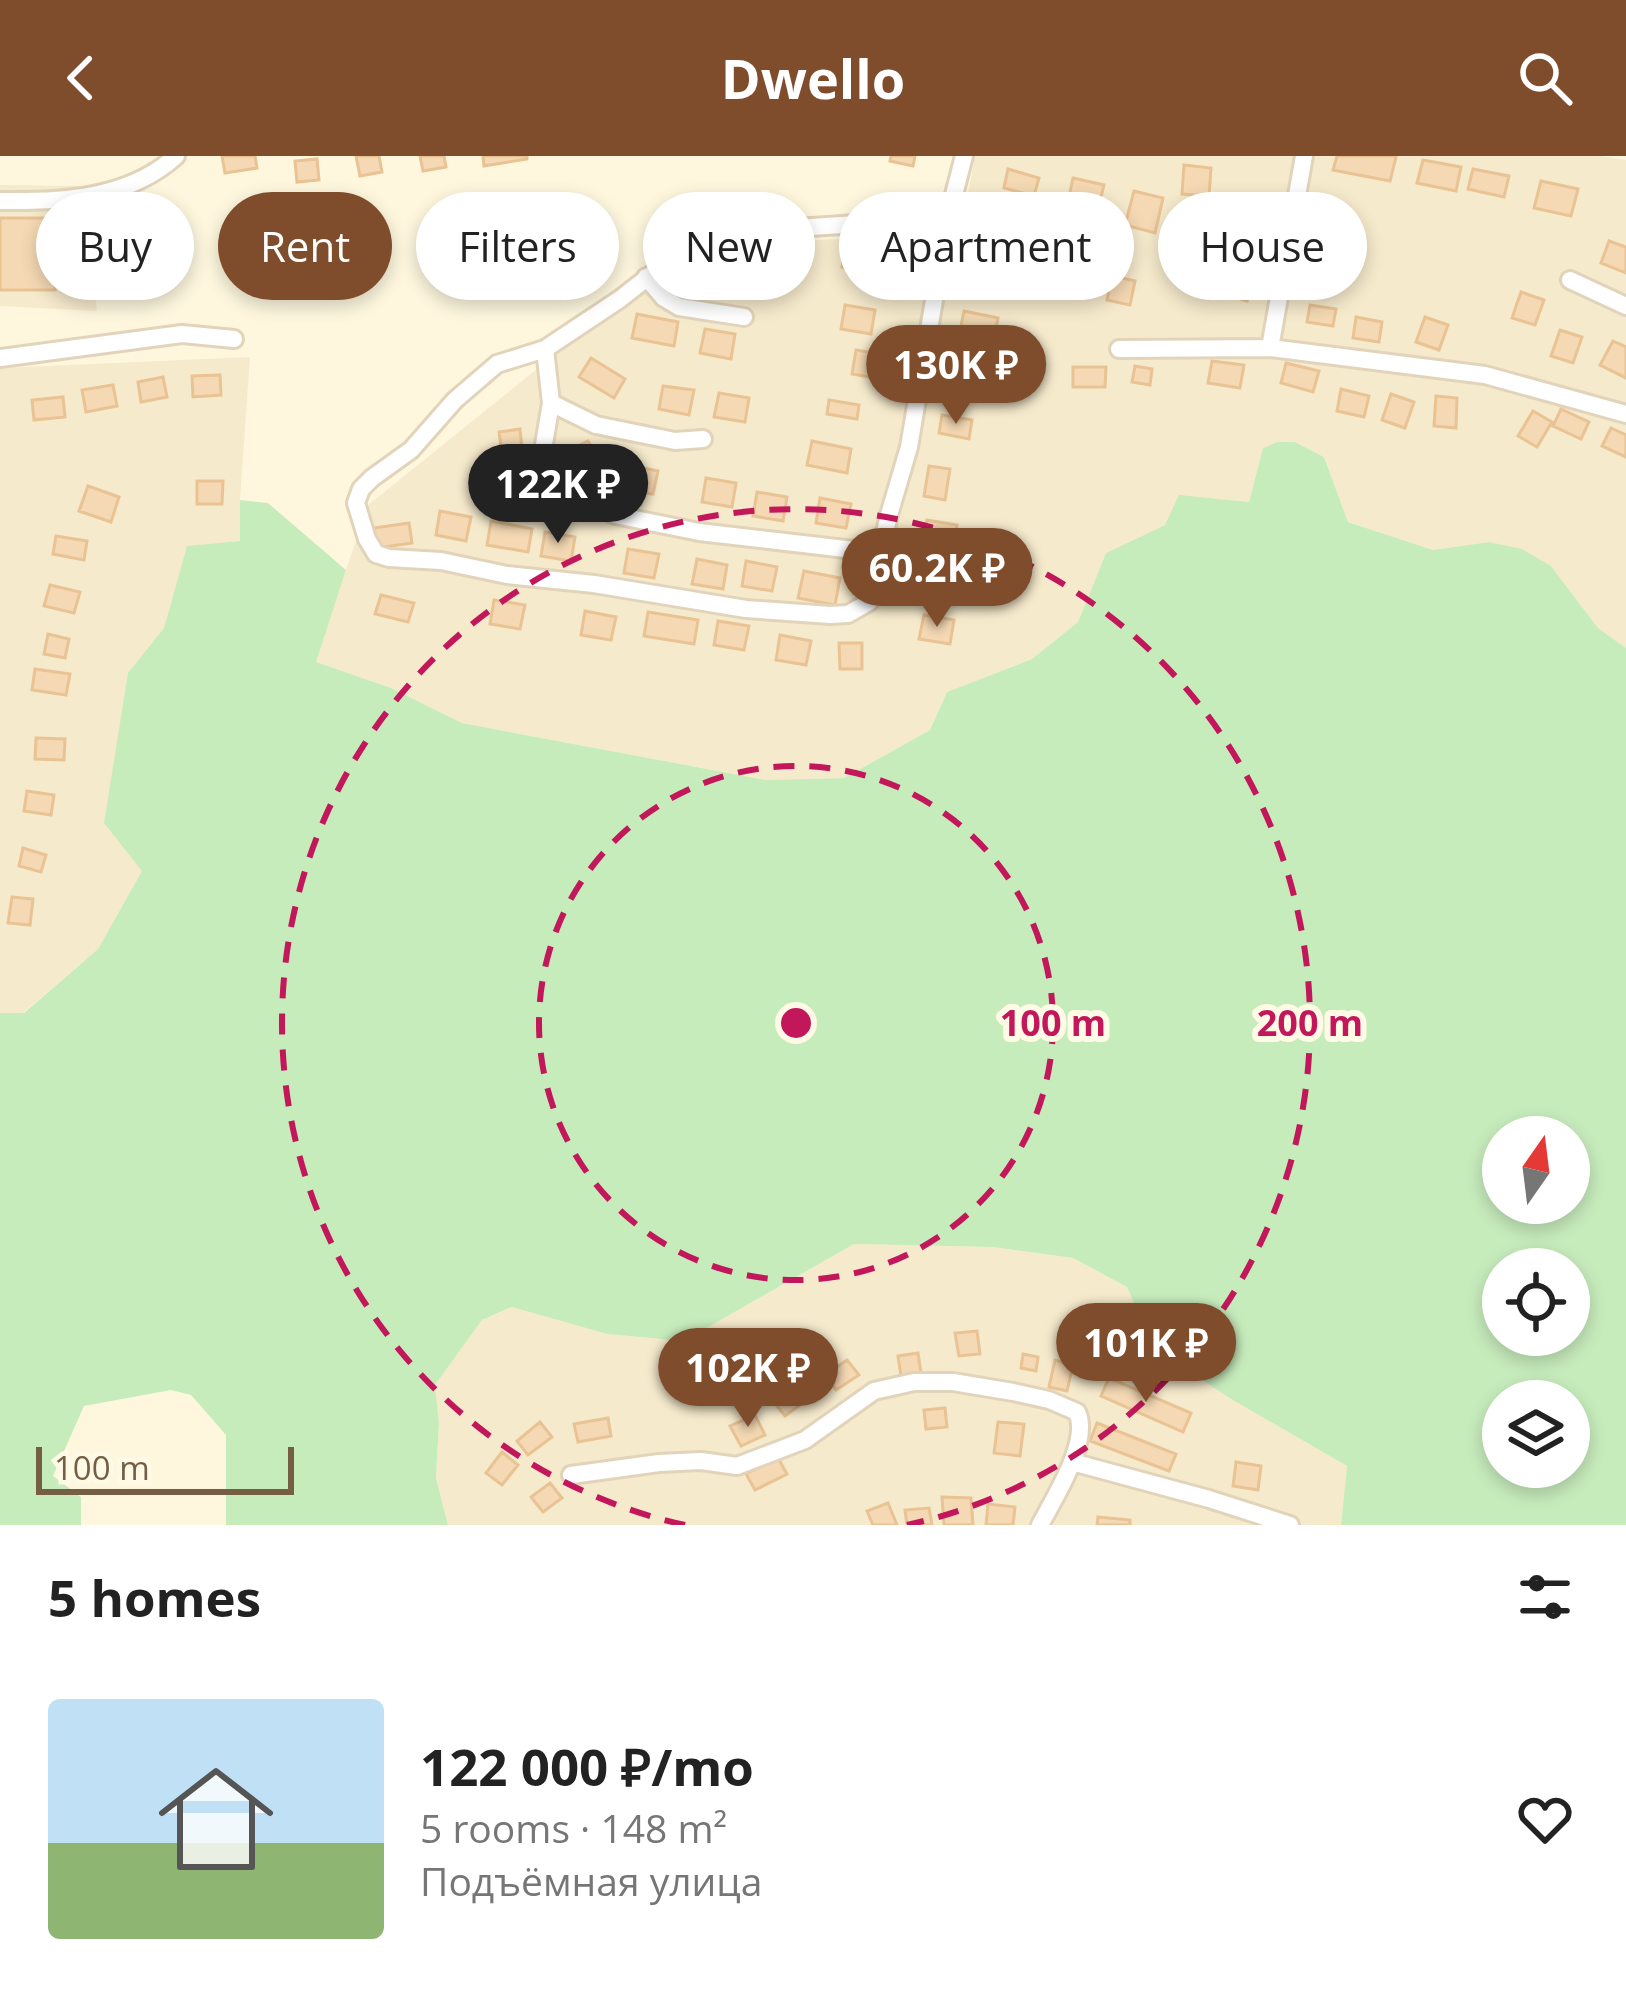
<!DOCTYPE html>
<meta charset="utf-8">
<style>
:root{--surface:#fff;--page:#f2f2f2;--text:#222;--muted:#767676;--accent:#804d2c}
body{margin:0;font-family:"Open Sans",sans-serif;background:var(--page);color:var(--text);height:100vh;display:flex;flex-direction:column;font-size:45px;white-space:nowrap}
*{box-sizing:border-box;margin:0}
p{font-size:39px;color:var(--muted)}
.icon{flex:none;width:66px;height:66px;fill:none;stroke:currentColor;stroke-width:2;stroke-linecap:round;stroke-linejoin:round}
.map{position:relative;height:1369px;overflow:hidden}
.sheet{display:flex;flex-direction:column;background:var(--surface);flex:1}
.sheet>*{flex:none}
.top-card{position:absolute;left:36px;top:36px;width:1554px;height:108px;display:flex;gap:24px}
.needle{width:78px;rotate:14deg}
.tools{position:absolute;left:1482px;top:960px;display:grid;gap:24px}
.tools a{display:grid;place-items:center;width:108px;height:108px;border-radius:50%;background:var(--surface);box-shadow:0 6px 18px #0003;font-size:60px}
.scale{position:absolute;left:36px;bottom:30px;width:258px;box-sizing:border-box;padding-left:12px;border:6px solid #765e45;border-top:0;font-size:33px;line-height:42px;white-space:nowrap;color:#765e45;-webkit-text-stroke:9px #fffae6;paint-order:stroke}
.price{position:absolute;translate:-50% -102px;padding:0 27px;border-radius:42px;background:var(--accent);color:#fff;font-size:39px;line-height:78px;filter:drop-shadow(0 3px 6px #0008)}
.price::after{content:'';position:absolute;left:50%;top:72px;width:36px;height:27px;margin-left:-18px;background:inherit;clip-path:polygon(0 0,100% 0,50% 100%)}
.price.active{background:#222;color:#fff}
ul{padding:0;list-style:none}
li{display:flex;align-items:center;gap:36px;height:300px;padding:0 48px}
li span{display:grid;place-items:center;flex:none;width:336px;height:240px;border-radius:12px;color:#555}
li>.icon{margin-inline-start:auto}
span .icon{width:144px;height:144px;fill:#fffc;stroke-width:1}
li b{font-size:51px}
h2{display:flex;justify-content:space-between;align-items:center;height:144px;padding:0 48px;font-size:51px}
.chip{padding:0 42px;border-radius:54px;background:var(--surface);box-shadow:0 6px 18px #0003;font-size:42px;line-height:108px}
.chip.active{background:var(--accent);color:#fff}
header{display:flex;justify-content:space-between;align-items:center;height:156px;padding:0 48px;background:var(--accent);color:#fff;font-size:54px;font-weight:700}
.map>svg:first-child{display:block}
.residential{fill:#f6eacc}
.green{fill:#c7ecbc;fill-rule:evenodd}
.building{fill:#f5d9b4;stroke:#e9c393;stroke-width:3}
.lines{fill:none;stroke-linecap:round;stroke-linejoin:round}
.minor-casing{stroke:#e2d4ba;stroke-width:22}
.minor{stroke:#fff;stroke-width:16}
.ring{fill:none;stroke:#c2185b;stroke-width:6;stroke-dasharray:21 15}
.centre{fill:#c2185b;stroke:#fffae6;stroke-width:6}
.ring-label{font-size:36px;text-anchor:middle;font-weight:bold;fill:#c2185b;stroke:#fffae6;stroke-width:12;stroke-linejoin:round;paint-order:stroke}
</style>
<header><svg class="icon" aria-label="back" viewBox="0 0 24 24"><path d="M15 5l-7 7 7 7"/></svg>Dwello<svg class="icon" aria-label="search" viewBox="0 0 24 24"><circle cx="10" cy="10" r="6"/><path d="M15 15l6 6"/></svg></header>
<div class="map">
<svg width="1626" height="1369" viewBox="0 0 1626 1369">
<rect width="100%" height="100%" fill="#fef7de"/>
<!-- residential -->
<path class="residential" d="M975,0H1601L1626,4V492L1598,472L1551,410L1489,386L1433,394L1348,366L1324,301L1295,286H1277L1263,292L1249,346L1165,369L1106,397L1078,466L1032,503L947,536L930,574L844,622L766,624L462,567L391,532L315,506L368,349L578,180L697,91L926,78L963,65Z
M0,29L83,30L97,155L0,150Z
M250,201L240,344V385L187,391L164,472L128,518L142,715L98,793L23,857H0V212Z
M854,1088L993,1091L1073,1102L1127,1131L1154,1193L1231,1243L1347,1310L1341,1369H448L436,1322L439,1267L435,1229L482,1164L513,1151L607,1178L684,1185Z"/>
<!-- green -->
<path class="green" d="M1277,286H1295L1324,301L1348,366L1433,394L1489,386L1522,393L1551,410L1598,472L1626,492V1369H1341L1347,1310L1231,1243L1154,1193L1127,1131L1073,1102L993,1091L854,1088L684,1185L607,1178L512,1151L482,1164L435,1229L439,1267L436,1322L448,1369H226V1279L191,1239L171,1234L84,1250L53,1320L81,1341V1369H0V857H24L98,793L142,715L104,667L128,517L164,472L187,390L240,385V344L268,347L346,414L316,506L391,532L462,567L766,624L844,622L930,574L947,536L1032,503L1078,466L1106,397L1165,369L1179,339L1249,346L1263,292ZM1503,981H1569V1047H1503ZM1503,1113H1569V1179H1503ZM1503,1245H1569V1311H1503Z"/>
<!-- building -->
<path class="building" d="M222,0H255L257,12L225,17Z
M356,0H379L382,16L360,20Z
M420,0H444L446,11L423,15Z
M483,0H527V3L484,10Z
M891,0H915L913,10L890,5Z
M1337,0H1393L1396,1L1390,25L1333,14Z
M317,3L319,24L297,26L295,5Z
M1423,4L1461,11L1456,35L1417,27Z
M1184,9L1211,12L1209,40L1182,38Z
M1008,13L1039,22L1034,40L1004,32Z
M1473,13L1509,20L1504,41L1468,33Z
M1073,22L1104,29L1099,49L1069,41Z
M1541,25L1578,33L1571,60L1534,52Z
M1134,35L1163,42L1155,77L1125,69Z
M1247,55L1273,60L1270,79L1243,74Z
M0,62H55V134H0Z
M1609,85L1626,91V117L1601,107Z
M847,87L887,94L883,118L842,111Z
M795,89L798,112L752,118L748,94Z
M701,94L731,99L727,123L697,118Z
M980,104L1014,112L1010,134L975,127Z
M1217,105L1255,116L1247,145L1209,133Z
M1112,120L1135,125L1130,149L1107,144Z
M1521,136L1544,144L1535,169L1512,162Z
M845,149L875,154L871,178L841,173Z
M1310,149L1336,153L1333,170L1307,166Z
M964,155L998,162L994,182L960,175Z
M637,158L678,166L674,190L632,182Z
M1356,161L1382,166L1379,186L1353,182Z
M1425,161L1448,169L1439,194L1416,186Z
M705,173L735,178L731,203L700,197Z
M1560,174L1582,181L1573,207L1551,200Z
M1613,185L1626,191V222L1600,209Z
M954,191L984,197L979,218L949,212Z
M856,194L887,199L882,223L852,218Z
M591,202L625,223L614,242L579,221Z
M1212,205L1244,209L1240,232L1208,227Z
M1286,207L1319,215L1313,236L1281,227Z
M1135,210L1152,213L1150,229L1132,226Z
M1073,211H1106L1105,231H1073Z
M220,219L221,239L193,241L192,220Z
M163,221L167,241L141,246L138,226Z
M113,229L117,250L86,256L82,234Z
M663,230L694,234L689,259L659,253Z
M1341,233L1369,240L1364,261L1337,255Z
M719,237L749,242L745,266L714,261Z
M1391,238L1414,246L1405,272L1382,264Z
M1436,240L1457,242L1456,272L1434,270Z
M63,241L65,261L34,264L32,244Z
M829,244L859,249L857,263L827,258Z
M1561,253L1589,266L1581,283L1553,270Z
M1533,255L1552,266L1537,291L1518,280Z
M942,259L972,264L969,283L939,277Z
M1611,272L1626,279V301L1602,290Z
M520,273L523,303L503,305L499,276Z
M588,285L603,310L572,326L558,300Z
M812,285L851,293L847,317L807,309Z
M627,309L658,315L653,338L623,334Z
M929,310L950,313L945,344L924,340Z
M706,322L736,327L732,351L702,346Z
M197,325H223L222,348H197Z
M88,330L119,341L111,366L79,355Z
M757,336L787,341L783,365L753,360Z
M820,342L851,348L846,372L816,367Z
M440,355L471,361L466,385L436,379Z
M927,364L957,369L953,394L922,388Z
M491,365L532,373L528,396L487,389Z
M409,367L412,387L377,392L374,372Z
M545,376L575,381L571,405L541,400Z
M56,380L87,385L84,404L53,398Z
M628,393L659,398L654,422L624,417Z
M697,403L727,409L723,433L692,428Z
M746,405L777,411L772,435L742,430Z
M804,415L840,422L835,449L798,442Z
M910,421L945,427L942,446L906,440Z
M50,429L80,436L74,457L44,450Z
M381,439L414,447L408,466L375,458Z
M494,444L525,449L520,473L490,468Z
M585,455L616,461L611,484L581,479Z
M648,456L698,464L694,488L644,480Z
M924,459L954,464L950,488L919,483Z
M718,465L749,470L744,494L714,489Z
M48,478L69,483L65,502L44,498Z
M780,479L811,485L806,509L776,504Z
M839,487H862V513H840Z
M35,513L70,518L66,539L32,534Z
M36,582L65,583L64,604L35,603Z
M27,635L54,639L51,659L24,655Z
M23,692L46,699L41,716L19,710Z
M12,741L33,743L30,769L8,767Z
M977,1175L980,1198L959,1200L955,1177Z
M918,1197L921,1217L901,1220L898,1200Z
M1023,1198L1038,1201L1036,1215L1021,1212Z
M847,1204L859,1219L836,1234L825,1219Z
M1055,1204L1073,1209L1067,1235L1049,1231Z
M1109,1222L1191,1257L1183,1276L1101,1240Z
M792,1231L804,1246L785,1260L773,1245Z
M945,1252L947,1271L926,1273L924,1254Z
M755,1259L765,1279L741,1290L730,1270Z
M608,1262L611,1280L578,1286L574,1268Z
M540,1266L552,1281L528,1299L517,1285Z
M998,1266L1024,1268L1020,1300L994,1297Z
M1097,1267L1176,1298L1169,1315L1090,1285Z
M502,1296L518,1309L502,1329L486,1317Z
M778,1302L787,1318L755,1334L746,1318Z
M1236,1306L1261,1310L1258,1334L1233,1330Z
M550,1327L562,1342L543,1356L531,1341Z
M942,1341L971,1342L973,1369H944Z
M888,1347L897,1369H873L867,1355Z
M988,1348L1015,1351L1013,1369H986Z
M929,1352L932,1369H907L905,1354Z
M1098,1361L1130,1364V1369H1097Z"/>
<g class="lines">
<defs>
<path id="minor" d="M0,45C61,46 129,43 176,0
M948,62L752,75L718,81L684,93L620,143L545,193L497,208L455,244L411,294L372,322L361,333L356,347L367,383L376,398L389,402L441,405L507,419L594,428L746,453L830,459L848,458L869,446L889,359L909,291L948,62L964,0
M646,121L664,142L679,151L744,161
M1570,124L1626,150
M1270,192L1304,0
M545,193L551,247L544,288L547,309L571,339L615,359L699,376L880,397
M1119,193L1270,192L1485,219L1626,258
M0,202L182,178L234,183
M551,247L596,269L675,285L703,283
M1072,1306L1209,1343L1290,1369
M571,1319L659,1307L701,1305L737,1310L805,1284L874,1235L914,1226H953L1013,1236L1049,1244L1077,1256C1091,1285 1054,1342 1040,1369"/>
</defs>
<!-- minor casing -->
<use href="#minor" class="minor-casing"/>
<!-- minor -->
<use href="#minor" class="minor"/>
</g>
<!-- distance rings -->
<g class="ring">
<circle cx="796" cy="867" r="257"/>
<path d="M685 1369A514 514 0 1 1 907 1369"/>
</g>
<circle cx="796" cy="867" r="18" class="centre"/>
<g class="ring-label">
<text x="1053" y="880">100 m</text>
<text x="1310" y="880">200 m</text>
</g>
</svg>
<div class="tools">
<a><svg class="needle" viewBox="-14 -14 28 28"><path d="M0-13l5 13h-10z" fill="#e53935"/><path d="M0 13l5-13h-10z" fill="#767676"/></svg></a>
<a><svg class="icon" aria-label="locate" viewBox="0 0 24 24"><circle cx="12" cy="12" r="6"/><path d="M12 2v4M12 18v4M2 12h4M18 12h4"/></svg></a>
<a><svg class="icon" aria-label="layers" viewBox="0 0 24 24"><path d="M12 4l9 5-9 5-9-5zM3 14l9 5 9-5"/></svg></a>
</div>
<div class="scale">100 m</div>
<b class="price" style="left:956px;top:271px">130K ₽</b>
<b class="price active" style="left:558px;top:390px">122K ₽</b>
<b class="price" style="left:937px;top:474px">60.2K ₽</b>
<b class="price" style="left:1146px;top:1249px">101K ₽</b>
<b class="price" style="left:748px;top:1274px">102K ₽</b>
<div class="top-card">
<a class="chip">Buy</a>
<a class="chip active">Rent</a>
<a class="chip">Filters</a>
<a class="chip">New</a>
<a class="chip">Apartment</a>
<a class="chip">House</a>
</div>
</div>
<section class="sheet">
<h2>5 homes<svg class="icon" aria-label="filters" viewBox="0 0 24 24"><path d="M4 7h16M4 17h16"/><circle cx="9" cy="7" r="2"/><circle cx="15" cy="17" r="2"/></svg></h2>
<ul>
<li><span style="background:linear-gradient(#bfe0f5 60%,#8fb573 0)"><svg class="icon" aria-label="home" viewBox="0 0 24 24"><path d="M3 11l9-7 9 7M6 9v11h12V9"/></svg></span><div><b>122 000 ₽/mo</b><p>5 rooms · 148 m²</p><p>Подъёмная улица</p></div><svg class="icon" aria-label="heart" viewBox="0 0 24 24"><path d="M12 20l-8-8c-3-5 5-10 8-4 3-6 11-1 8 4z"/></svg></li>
</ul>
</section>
